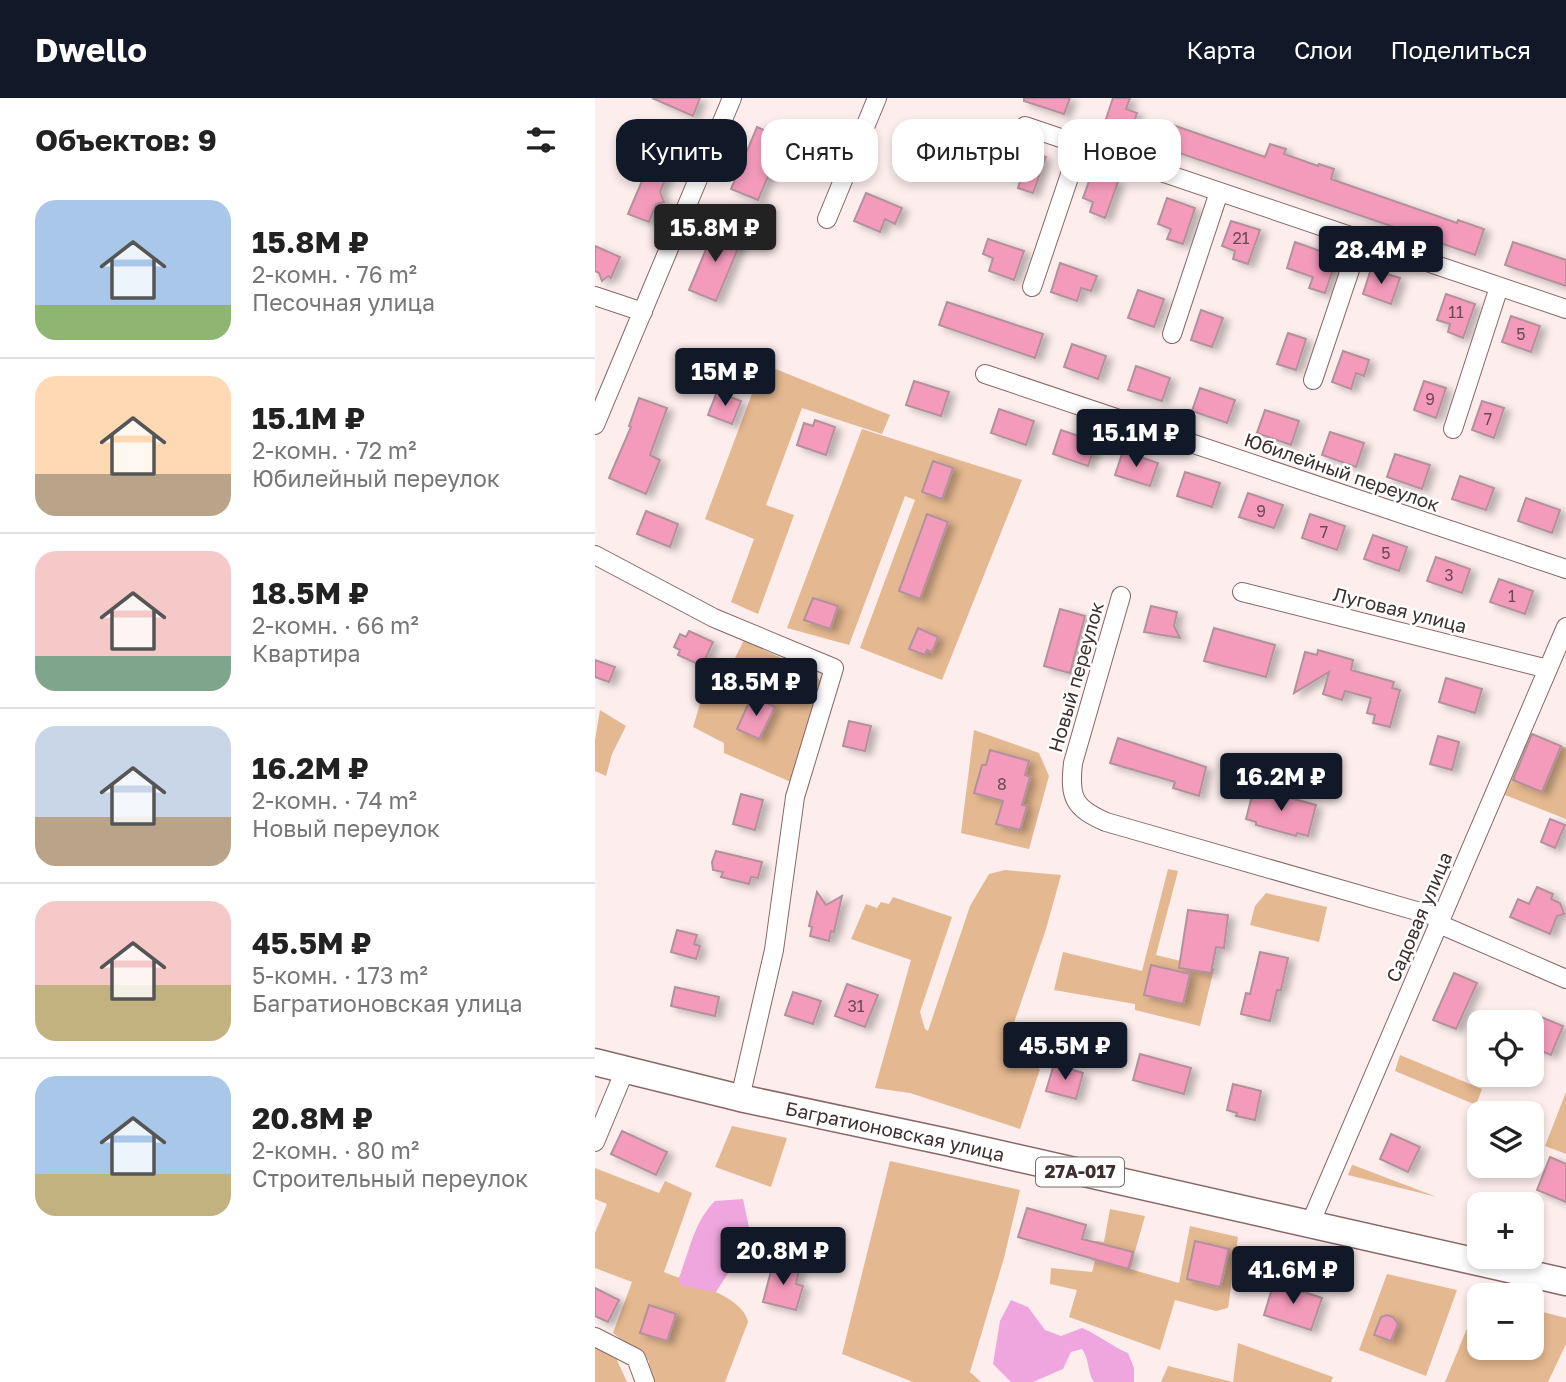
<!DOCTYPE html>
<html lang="ru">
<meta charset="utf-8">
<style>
:root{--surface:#fff;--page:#f6f6f6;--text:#222;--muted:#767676;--line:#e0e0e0;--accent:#111827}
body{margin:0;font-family:"Golos Text",sans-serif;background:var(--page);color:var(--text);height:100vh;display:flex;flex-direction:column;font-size:26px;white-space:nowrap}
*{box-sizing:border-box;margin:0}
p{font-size:23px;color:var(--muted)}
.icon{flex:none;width:38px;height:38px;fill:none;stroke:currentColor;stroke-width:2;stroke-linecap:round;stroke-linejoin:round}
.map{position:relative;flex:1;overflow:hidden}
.panel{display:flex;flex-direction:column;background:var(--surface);width:595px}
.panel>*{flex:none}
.top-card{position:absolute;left:21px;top:21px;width:665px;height:63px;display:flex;gap:14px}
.buttons{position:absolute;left:872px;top:912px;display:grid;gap:14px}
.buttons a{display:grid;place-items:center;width:77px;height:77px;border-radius:14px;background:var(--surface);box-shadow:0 4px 10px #0003;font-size:35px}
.price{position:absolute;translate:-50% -60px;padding:0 16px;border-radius:7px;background:var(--accent);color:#fff;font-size:23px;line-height:46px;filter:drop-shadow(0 2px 4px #0008)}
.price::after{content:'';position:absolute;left:50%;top:42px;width:21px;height:16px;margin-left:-10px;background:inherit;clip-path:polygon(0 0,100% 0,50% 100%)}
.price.on{background:#222;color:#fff}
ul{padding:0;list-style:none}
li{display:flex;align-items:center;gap:21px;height:175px;padding:0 35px}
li+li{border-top:2px solid var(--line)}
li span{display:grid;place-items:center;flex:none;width:196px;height:140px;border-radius:21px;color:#555}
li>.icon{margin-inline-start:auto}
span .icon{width:84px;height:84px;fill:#fffc;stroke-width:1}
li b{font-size:30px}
h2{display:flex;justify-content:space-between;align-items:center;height:84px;padding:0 35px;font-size:30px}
.pill{padding:0 24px;border-radius:21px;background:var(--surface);box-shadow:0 4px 10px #0003;font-size:24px;line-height:63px}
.pill.on{background:var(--accent);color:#fff}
header{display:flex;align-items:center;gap:42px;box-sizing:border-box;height:98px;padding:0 35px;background:var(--accent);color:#fff}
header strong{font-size:33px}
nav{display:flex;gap:38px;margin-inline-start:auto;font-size:24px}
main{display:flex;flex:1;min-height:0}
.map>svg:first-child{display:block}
.green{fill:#e4b890}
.water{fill:#efa6de}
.building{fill:#f49bbb;stroke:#b3919c;stroke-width:2;filter:url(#shadow)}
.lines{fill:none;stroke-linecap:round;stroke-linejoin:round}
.minor-casing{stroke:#886766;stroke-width:20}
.primary-casing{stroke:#886766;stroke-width:29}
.minor{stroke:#fff;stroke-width:18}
.primary{stroke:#fff;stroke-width:26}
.labels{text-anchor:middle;stroke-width:5;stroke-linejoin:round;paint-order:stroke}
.number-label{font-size:16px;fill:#6c4a52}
.shield{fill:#fff;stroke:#786d6d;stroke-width:2}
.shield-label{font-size:18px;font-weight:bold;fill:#3e2f2f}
.street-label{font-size:19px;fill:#3e2f2f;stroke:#fff}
</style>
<header>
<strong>Dwello</strong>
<nav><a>Карта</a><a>Слои</a><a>Поделиться</a></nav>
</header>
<main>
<section class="panel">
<h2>Объектов: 9<svg class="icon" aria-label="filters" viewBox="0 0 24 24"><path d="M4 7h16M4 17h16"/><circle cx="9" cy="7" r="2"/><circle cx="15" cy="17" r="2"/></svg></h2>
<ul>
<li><span style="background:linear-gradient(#a9c7e8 75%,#8fb573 0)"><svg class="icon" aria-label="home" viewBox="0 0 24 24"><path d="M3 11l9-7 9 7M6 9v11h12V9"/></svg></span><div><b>15.8M ₽</b><p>2-комн. · 76 m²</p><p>Песочная улица</p></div></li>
<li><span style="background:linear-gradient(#ffd9b3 70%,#b9a48a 0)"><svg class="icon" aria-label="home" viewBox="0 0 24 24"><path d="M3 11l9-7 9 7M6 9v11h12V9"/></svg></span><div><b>15.1M ₽</b><p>2-комн. · 72 m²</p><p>Юбилейный переулок</p></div></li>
<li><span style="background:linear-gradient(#f6c9c9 75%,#7fa58c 0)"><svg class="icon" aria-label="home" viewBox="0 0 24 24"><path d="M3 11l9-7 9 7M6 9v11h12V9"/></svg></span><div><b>18.5M ₽</b><p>2-комн. · 66 m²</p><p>Квартира</p></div></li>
<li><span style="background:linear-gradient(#c9d6e8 65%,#b9a48a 0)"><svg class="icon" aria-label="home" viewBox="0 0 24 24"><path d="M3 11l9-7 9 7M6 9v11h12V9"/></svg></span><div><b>16.2M ₽</b><p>2-комн. · 74 m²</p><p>Новый переулок</p></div></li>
<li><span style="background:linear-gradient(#f6c9c9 60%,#c2b280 0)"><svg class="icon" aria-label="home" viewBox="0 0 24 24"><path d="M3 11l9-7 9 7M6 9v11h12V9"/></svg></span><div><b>45.5M ₽</b><p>5-комн. · 173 m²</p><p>Багратионовская улица</p></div></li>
<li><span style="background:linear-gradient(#a9c7e8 70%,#c2b280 0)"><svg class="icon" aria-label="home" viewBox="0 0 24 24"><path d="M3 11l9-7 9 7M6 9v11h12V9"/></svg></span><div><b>20.8M ₽</b><p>2-комн. · 80 m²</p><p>Строительный переулок</p></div></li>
</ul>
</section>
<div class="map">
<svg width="971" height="1284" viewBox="0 0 971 1284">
<defs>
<filter id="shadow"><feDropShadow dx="6" dy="3.5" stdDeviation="3.5" flood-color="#0004"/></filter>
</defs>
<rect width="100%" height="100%" fill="#fdeded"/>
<!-- green -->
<path class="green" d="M173,268L295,317L287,336L207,310L171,407L199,417L163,516L136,504L159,441L110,421L158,293L162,294Z
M267,331L427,382L347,582L265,550L320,402L310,398L254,547L192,530Z
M149,542L221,577L229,589L196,684L129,655V645L98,629L111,586L125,590Z
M5,612L31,628L17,656L11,678L0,673V642Z
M379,632L444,655L454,678L434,751L366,735Z
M936,635L971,650V721L910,697Z
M573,771L583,773L561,857L619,871L605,928L540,912V906L459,892L468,854L547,873Z
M410,772L466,777L451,831L408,957L445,971L425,1031L315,995L280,990L316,862L256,841L271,806L282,810L286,804L294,806L298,799L357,819L325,914L330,931L333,933L375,808L394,776Z
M671,795L732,809L724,844L655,827L660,808Z
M805,957L887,991L881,1007L800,973Z
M971,994V1056L950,1048Z
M137,1028L192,1040L176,1089L120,1069Z
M295,1063L425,1092L409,1160L375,1274L386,1284H318L247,1256Z
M757,1067H758L842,1099L753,1077Z
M0,1070L64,1095L70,1083L97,1095L69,1174C93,1184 148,1197 153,1224L130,1284H53L54,1263L18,1235L37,1184L0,1170V1135L12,1106L0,1101Z
M515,1111L550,1118L535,1171L584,1185L595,1128L643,1139L633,1210L621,1213L580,1202L565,1252L474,1219L482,1192L455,1186L456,1170L497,1174L500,1163L497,1162L501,1143L509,1144Z
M792,1176L862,1192L831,1278L764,1252Z
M884,1201V1250H936V1211L971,1220V1246L953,1284H850Z
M643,1245L738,1279L736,1284H566L573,1268L638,1284Z
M0,1248L21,1260L32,1284H0Z"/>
<!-- water -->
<path class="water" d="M148,1101L155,1134L153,1144L121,1194L87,1188L83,1182C95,1153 98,1125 120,1103Z
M416,1202L433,1209L450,1232L466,1238L487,1230C504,1237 516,1248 533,1255L539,1270V1284H499C492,1274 495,1262 487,1251L476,1254L468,1271L438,1284H416L398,1266L405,1223Z"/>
<!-- building -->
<path class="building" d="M57,0H105L98,18Z
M429,0H475L469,16L429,3Z
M518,0H535L531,11L542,15L534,38L508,30Z
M572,25L670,59L675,46L691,51L689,56L723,68L724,66L739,71L736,81L862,125L863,122L889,131L880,157L564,48Z
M162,29L189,41L163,102L136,91Z
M59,40L83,51L65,94L69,104L61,106L54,124L33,116L55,64L50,62Z
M422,49L451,59L438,95L423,90L426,80L413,75Z
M497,75L523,84L510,120L495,114L498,104L488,100Z
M271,95L307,110L300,126L290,121L285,134L259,123Z
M572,100L600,110L588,146L572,141L576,131L563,126Z
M636,123L665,132L653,166L638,161L640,153L627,148Z
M120,130L147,141L121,203L94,192Z
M393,141L429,153L419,182L394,173L398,160L388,156Z
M700,144L742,159L730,195L714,190L718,179L692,170Z
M918,144L971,162V188L910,167Z
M0,148L25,159L16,180L13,178L7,183L4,175L0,173Z
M465,165L502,178L496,193L486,190L482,203L456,194Z
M776,171L805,180L796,206L768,196Z
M543,192L569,201L559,229L533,220Z
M851,196L880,206L868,240L853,234L855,226L842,222Z
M352,204L448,236L440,260L344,227Z
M606,212L628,220L617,249L596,242Z
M916,218L945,228L936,254L907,244Z
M693,235L711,241L701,272L682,266Z
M477,246L511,258L503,281L469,269Z
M748,253L774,262L769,278L761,275L756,291L737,284Z
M541,268L575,280L567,303L533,292Z
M319,283L354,294L346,318L311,307Z
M829,283L851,290L841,320L819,312Z
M605,290L640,302L632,325L597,313Z
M122,294L146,303L137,326L113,317Z
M44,300L72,310L55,357L65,362L51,396L14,380L36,329L34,328Z
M887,303L909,310L899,340L877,332Z
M404,311L439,323L431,347L396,335Z
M670,312L704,323L696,347L662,335Z
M220,322L240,329L231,357L202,347L209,325L218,328Z
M466,332L501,344L493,368L458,356Z
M735,334L769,345L761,369L727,357Z
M528,353L563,365L555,388L520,377Z
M800,356L835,367L827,391L792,379Z
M338,363L358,370L347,401L327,394Z
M590,374L625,385L617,409L582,398Z
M865,378L899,390L891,412L857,401Z
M653,395L688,407L679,430L644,419Z
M931,400L965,412L957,435L923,423Z
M51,413L83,426L75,449L42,436Z
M332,416L353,424L325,501L304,493Z
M715,416L750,428L742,452L707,440Z
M778,437L812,449L804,473L769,461Z
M841,459L875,471L867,495L832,483Z
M904,481L938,493L930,516L895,504Z
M218,500L243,508L235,531L209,522Z
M556,508L582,514L579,528L585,540L549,534Z
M465,511L490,518L475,575L449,568Z
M323,530L343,539L337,554L332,552L330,557L314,551Z
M619,530L680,547L671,579L609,563Z
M94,533L118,544L107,568L83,557L85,552L79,549L85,536L91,539Z
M723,552L758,562L756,572L799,584L797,590L805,592L795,629L778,625L780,617L772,615L776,600L750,593L747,602L728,596L734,574L699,595L710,554L722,557Z
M0,562L20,569L14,584L0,579Z
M851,580L887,591L880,615L844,604Z
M157,598L180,609L164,641L142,631Z
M254,623L276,628L270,653L248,648Z
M937,636L966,648L947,694L918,682Z
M843,638L864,644L857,672L835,666Z
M523,640L611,669L604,698L578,690L580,684L515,665Z
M395,652L434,663L430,677L435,679L427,707L432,708L425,732L401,726L408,703L379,695L387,667H391Z
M659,690L721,707L713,738L702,735L701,738L661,727V724L651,721Z
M146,696L168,702L160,732L138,726Z
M955,721L970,727L960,750L946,744Z
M121,753L167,764L163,780L156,779L154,786L126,779L128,774L118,772L117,764Z
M942,789L958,796L956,801L965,805L969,816L962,818L955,836L915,819L923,801L934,806Z
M222,794L231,807L247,798L239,834L236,833L234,843L215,838L217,829L214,828Z
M593,812L633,817L629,850L621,849L616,875L584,870Z
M82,832L102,837L99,846L105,848L101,861L76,854Z
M665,854L693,860L686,892H682L675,923L646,916L651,895L655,896Z
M556,867L595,876L588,906L549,897Z
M859,875L882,885L861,931L838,922Z
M252,886L283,897L270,929L240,918Z
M80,889L124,899L120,918L76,908Z
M198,894L226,903L218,926L190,917Z
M946,919L968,928L956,957L936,949V920L945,923Z
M545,956L596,970L589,996L538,982Z
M459,966L488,975L481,1001L451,993Z
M638,986L666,993L660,1022L641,1018L642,1015L632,1012Z
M27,1033L72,1054L61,1077L16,1056Z
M796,1036L825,1049L813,1074L785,1061Z
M955,1059L971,1066V1104L942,1092Z
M432,1110L491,1127L487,1141L538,1154L533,1171L423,1139Z
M600,1143L634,1151L625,1189L592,1181Z
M178,1165L204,1172L201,1186L208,1188L201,1212L168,1204Z
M679,1184L727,1200L716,1232L669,1217Z
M0,1190L24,1202L13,1224L0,1218Z
M54,1207L81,1216L72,1243L45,1235Z
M792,1217L798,1219L803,1226L796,1243L779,1237L786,1219Z"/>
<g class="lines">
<defs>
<path id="minor" d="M430,28L971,211
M232,121L282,0
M437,189L485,47
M0,198L48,214
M577,236L624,94
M390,276L971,471
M718,282L765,142
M0,327L137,0
M858,331L904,189
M0,457L119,520L239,570L200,699L179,852L145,1000
M647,494L953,571
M526,498L478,665C474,700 479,710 511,724L846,820
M844,826L971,881
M0,1044L30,972
M715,1126L971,529
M0,1239L41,1260L50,1284"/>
<g id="primary">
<path id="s1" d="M0,964L145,1000L352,1044L971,1184"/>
</g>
</defs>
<!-- minor casing -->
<use href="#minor" class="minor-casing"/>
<!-- primary casing -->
<use href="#primary" class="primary-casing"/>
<!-- minor -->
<use href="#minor" class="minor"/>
<!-- primary -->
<use href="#primary" class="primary"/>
</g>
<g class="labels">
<!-- number labels -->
<g class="number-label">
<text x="646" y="146">21</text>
<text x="861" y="220">11</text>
<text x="926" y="242">5</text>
<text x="835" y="307">9</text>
<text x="893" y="327">7</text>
<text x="666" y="419">9</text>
<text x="729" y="440">7</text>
<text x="791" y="461">5</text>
<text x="854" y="483">3</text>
<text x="917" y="504">1</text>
<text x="407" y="692">8</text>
<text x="261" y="914">31</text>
</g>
<!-- shield labels -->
<rect class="shield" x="441" y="1059.5" width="88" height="29" rx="5"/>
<g class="shield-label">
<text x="485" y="1080">27А-017</text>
</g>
<!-- street labels -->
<g class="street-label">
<text transform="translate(747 374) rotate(19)" y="7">Юбилейный переулок</text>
<text transform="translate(805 512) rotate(14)" y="7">Луговая улица</text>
<text transform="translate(481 579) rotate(-74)" y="7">Новый переулок</text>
<text transform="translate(824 819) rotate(-67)" y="7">Садовая улица</text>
<text dy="7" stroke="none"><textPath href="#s1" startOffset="308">Багратионовская улица</textPath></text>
</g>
</g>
</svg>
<div class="buttons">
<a><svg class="icon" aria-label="locate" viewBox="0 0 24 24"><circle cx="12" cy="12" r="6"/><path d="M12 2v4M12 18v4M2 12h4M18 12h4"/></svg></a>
<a><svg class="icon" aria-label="layers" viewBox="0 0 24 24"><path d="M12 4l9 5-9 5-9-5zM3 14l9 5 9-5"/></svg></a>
<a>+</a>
<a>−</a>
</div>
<b class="price on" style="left:120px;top:166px">15.8M ₽</b>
<b class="price" style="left:786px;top:188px">28.4M ₽</b>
<b class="price" style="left:130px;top:310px">15M ₽</b>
<b class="price" style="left:541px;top:371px">15.1M ₽</b>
<b class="price" style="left:161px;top:620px">18.5M ₽</b>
<b class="price" style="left:686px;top:715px">16.2M ₽</b>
<b class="price" style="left:470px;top:984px">45.5M ₽</b>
<b class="price" style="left:188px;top:1189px">20.8M ₽</b>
<b class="price" style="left:698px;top:1208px">41.6M ₽</b>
<div class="top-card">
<a class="pill on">Купить</a>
<a class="pill">Снять</a>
<a class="pill">Фильтры</a>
<a class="pill">Новое</a>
</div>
</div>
</main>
